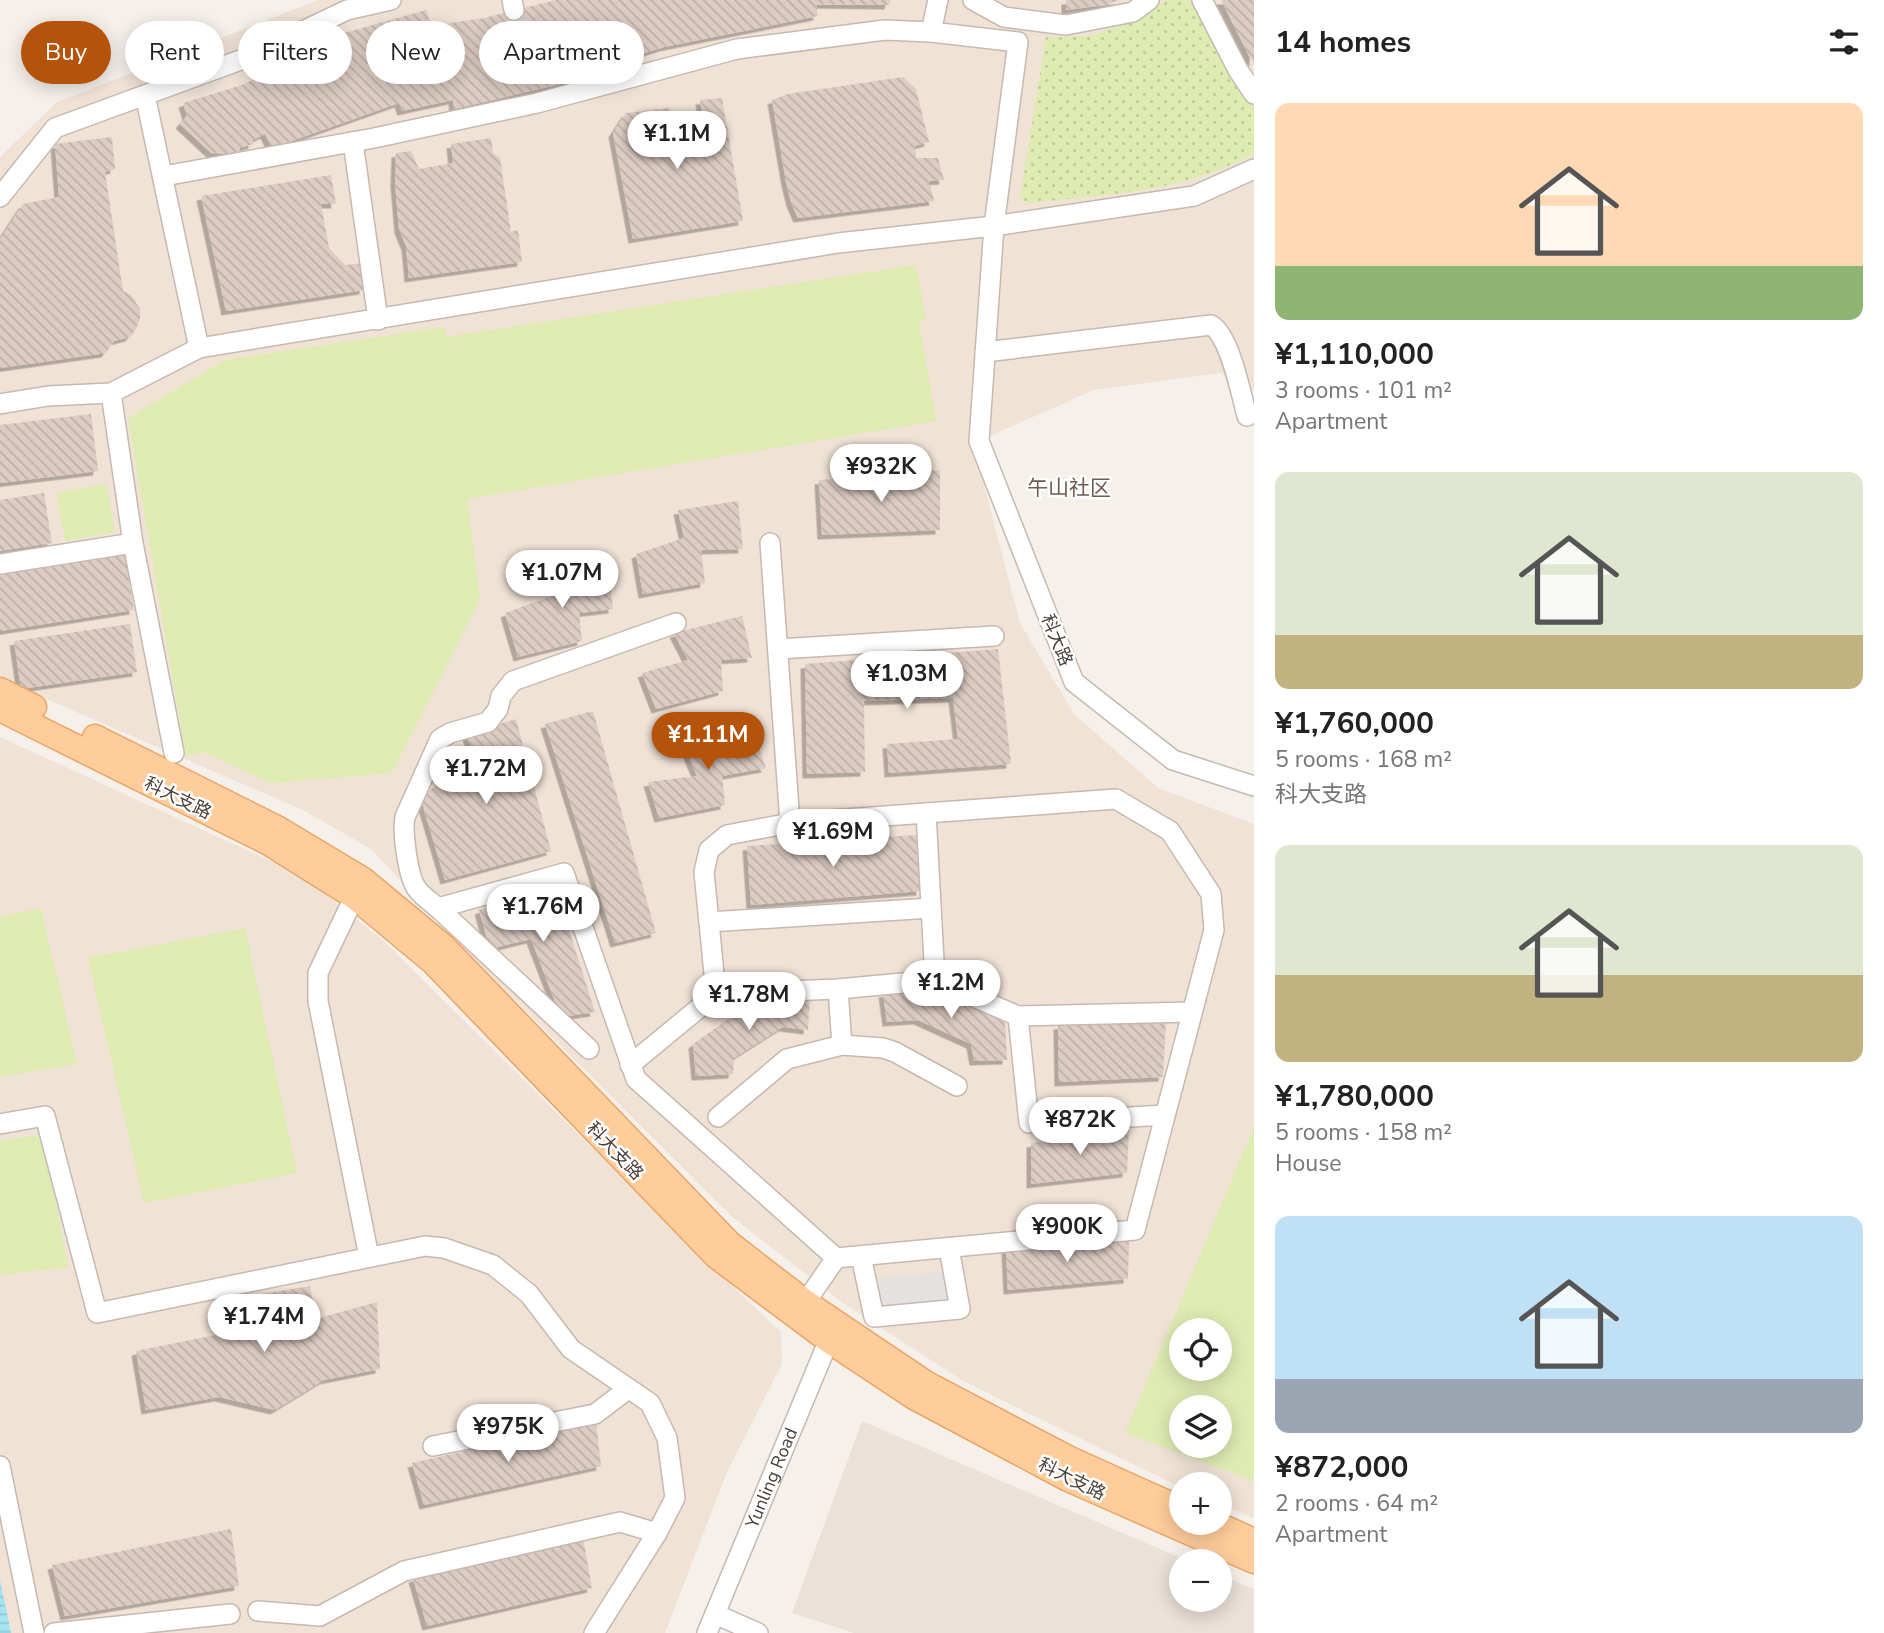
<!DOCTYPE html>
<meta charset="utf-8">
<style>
:root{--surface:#fff;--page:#f2f2f2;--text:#222;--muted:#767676;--accent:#b45309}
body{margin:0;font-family:"Nunito Sans","Noto Sans SC",sans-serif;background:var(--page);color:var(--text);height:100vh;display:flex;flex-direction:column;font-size:26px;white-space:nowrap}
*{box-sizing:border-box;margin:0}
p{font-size:23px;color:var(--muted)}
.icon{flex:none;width:38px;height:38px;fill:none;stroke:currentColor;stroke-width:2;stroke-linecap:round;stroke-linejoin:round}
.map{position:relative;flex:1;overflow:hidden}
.drawer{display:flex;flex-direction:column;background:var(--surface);width:630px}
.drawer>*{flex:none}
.banner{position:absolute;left:21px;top:21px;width:665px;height:63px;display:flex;gap:14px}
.tools{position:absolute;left:1169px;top:1318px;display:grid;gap:14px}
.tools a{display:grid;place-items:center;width:63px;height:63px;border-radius:50%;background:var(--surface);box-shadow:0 4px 18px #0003;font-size:35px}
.price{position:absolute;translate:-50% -60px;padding:0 16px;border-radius:24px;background:#fff;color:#222;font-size:23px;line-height:46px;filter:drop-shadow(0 2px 4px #0008)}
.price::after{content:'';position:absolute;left:50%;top:42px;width:21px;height:16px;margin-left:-10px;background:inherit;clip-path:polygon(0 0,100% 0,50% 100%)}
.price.active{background:var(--accent);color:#fff}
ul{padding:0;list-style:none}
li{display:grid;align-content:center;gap:14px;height:371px;padding:0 21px}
li span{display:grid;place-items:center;height:217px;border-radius:14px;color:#555}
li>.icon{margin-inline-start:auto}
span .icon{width:126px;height:126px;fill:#fffc;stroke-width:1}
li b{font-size:30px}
h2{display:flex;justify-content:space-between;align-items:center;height:84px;padding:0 21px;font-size:30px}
.pill{padding:0 24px;border-radius:32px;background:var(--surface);box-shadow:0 4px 18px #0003;font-size:24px;line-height:63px}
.pill.active{background:var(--accent);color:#fff}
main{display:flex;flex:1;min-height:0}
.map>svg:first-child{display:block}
.residential{fill:#eae1d9}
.education{fill:#f0e2d5;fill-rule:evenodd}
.grass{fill:url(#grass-dots)}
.green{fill:#deecb2;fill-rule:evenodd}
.parking{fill:#e5e1df}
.water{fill:url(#water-rules)}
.building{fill:url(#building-back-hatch);filter:url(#shadow)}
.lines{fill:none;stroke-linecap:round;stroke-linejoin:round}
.minor-tunnel{stroke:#d4cdc7;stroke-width:19;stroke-dasharray:19 10;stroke-linecap:butt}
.minor-casing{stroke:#c5b9b0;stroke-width:22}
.major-casing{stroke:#eaa565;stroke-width:27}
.minor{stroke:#fff;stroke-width:19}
.major{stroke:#ffcd9b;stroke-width:24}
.labels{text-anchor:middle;stroke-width:5;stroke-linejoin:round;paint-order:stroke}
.street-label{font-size:18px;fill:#4b4038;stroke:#fff}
.quarter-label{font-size:21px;fill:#6f5b4f;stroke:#fff}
</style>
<main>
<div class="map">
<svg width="1254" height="1633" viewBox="0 0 1254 1633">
<defs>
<pattern id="grass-dots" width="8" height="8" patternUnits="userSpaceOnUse" patternTransform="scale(1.75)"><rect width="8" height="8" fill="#deecb2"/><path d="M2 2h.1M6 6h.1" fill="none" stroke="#c0cb9a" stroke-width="1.8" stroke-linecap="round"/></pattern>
<pattern id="water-rules" width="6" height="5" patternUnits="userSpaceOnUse" patternTransform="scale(1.75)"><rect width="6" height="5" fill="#a6e5f4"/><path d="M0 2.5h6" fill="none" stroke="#90c6d2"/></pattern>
<pattern id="building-back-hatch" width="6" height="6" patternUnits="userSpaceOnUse" patternTransform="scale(1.75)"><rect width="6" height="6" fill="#dcccc3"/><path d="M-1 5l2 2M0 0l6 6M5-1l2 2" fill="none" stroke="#beb0a8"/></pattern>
<filter id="shadow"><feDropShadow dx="-4.5" dy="4.5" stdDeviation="0" flood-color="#0004"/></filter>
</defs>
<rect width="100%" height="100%" fill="#f6f0eb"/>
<!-- residential -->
<path class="residential" d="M862,1421L1188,1561H1181V1600H1220V1575L1254,1589V1633H854L792,1613Z"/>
<!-- education -->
<path class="education" d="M318,0H1254V390L1220,373L1094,390L979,441L972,439L1020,623L1074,714L1158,788L1254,824V1518L1220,1504V1484H1181L1180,1487L963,1381L843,1303L731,1216L471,956L371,849L305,811L0,679V157L57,102ZM1181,1330H1220V1368H1181ZM1181,1407H1220V1446H1181Z
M0,737L301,875L385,942L717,1272L781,1332L782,1364L727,1472L665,1633H0Z"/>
<!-- grass -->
<path class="grass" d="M1167,0H1189L1254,107V153C1184,193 1107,194 1029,203L1020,199L1046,37L1092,36L1128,22Z"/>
<!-- green -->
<path class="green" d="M916,265L926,320L919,322L936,421L467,499L480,599L392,773L270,783L204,752L186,756L128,418L225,360L444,327L446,337Z
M106,484L115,532L65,541L57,493Z
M41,908L77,1064L0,1077V917Z
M245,928L297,1173L144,1203L88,958Z
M1254,1127V1481L1125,1433ZM1181,1330H1220V1368H1181ZM1181,1407H1220V1446H1181Z
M43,1134L68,1267L0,1275V1141Z"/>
<!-- parking -->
<path class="parking" d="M964,1269L969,1315L881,1321L864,1280Z"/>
<!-- water -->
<path class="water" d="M0,1580L11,1633H0Z"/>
<!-- building -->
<path class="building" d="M556,0H890L889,5L816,4L818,16L664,47L606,65L607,73L454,109L453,100L402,111L399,103L272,148L265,134L253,140V144L240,148L239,154L211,153L180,124L187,116L183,103L245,84L334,36L426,10L431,26L484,18Z
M1066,0H1119L1106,5L1066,10Z
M1221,0H1254V63L1249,56Z
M903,77L916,89L929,142L915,146L916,158H938L944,180L929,181L934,201L798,218L791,202L786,182L772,100L788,94Z
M722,98L743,221L633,239L613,133L626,113L669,108L674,126L704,123L700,100Z
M112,137L115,169L105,172L123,291L131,295L140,309V318L136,329L130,337L114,341L106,353L0,368V239L23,204L59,197L55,144Z
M491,138L493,153L500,158L511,232L518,230L522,262L409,278L406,246L399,229L395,183L396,153L411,151L419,169L453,163L451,144Z
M331,175L336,204H321L329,248L345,265L364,263V290L226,311L201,196Z
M91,414L98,471L0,483V425Z
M940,470V530L822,535L819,480Z
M44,493L52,543L0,551V500Z
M738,501L743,549L701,550L705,583L643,594L636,554L684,538L678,510Z
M125,554L134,610L0,631V573Z
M607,559L613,609L579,613L582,641L518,657L505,613L563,592L561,567Z
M742,616L752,658L721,660L723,691L656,709L642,673L688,660L674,633Z
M130,624L137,672L21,689L14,641Z
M998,649L1011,764L889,773L887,744L958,739L953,698L864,701L865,772L807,774L805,664Z
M593,711L656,933L615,943L545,724Z
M516,719L551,851L445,880L420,796L454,775L451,754L473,751L466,734Z
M751,725L766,768L722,776L725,805L659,818L648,782L697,776L683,742Z
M916,835L921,891L751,905L747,846Z
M555,886L595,1012L561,1017L531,939L490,949L479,910Z
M929,987L1005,1021L1007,1060L974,1061L971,1044L918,1020L887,1022L883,993Z
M810,994L808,1030L783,1027L734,1058L733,1074L696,1076L693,1044L758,998Z
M1166,1020L1163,1077L1059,1082L1058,1025Z
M1129,1130L1127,1173L1031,1184V1143Z
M1129,1239L1128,1279L1008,1290L1006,1249Z
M310,1286L316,1319L377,1302L380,1369L324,1380L275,1410L219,1397L146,1410L136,1351L236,1331L234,1299Z
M596,1422L601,1466L424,1505L412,1463Z
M231,1529L239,1586L65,1616L52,1565Z
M583,1537L592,1588L427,1626L413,1578Z"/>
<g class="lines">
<!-- minor-tunnel -->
<path class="minor-tunnel" d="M514,10L534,90"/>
<defs>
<g id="minor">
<path d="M512,0L514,10"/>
<path d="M973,0L1004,17L1066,25L1133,12L1149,0"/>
<path d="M1202,0L1238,70L1254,94"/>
<path d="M931,32L938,0"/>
<path d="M145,95L199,348"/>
<path d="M353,142L378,320"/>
<path d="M164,176L374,138L537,103L737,49L885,30L931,32L1018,42L994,226L979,441L1074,682L1173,760L1254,786"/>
<path d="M0,197L55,128L246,58L347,10L391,0"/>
<path d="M985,352L1211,325C1230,336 1241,394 1247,416"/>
<path d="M111,393L133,543L174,753"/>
<path d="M0,404L48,396L111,393L199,348L838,243L994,226L1194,196L1254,169"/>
<path d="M770,543L790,823"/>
<path d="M0,564L133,543"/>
<path d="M778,649L994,636"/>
<path d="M926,813L935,980"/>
<path d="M359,887L318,973V1001L369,1257"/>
<path d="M438,908C431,902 422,896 417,889C408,877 402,832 405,817L440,739L450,733L488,722L498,709L501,696L513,681L676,623"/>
<path d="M709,922L931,908"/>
<path d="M716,994L838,989L935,980L1018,1016L1192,1012"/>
<path d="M1018,1016L1029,1123L1165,1115"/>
<path d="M842,1045L883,1048L895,1052L957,1086"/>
<path d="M589,1049L438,908L564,873L636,1079L836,1258L798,1313"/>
<path d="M630,1065L716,994L704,872L709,850L727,835L790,823L1116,799L1170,831L1211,894L1214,930L1135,1230L836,1258"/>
<path d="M718,1117L787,1059L842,1045L838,989"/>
<path d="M0,1124L45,1116L97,1313L425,1246L444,1248L493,1265L529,1294L571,1349L650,1403L667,1438L675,1498L657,1533L594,1633"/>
<path d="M861,1256L874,1317L960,1309L949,1248"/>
<path d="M433,1446L595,1414L628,1389"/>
<path d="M0,1466L34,1633"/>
<path d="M258,1611L320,1616L404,1571L620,1522L657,1533"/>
<path d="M715,1614L758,1633"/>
<path d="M54,1633L230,1614"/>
<path id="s1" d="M707,1633L833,1330"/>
</g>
<path id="major" d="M0,690L34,707
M0,709L269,843L355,897L433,962L716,1256L828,1340L914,1397L1068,1479L1254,1561
M95,737L277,828L362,879L444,947L730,1244L805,1302L927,1384L1070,1459L1181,1509
M1212,1522L1254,1541"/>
</defs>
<!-- minor casing -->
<use href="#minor" class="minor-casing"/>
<!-- major casing -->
<use href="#major" class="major-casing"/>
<!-- minor -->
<use href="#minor" class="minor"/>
<!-- major -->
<use href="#major" class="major"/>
</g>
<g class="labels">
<!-- street labels -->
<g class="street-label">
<text transform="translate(1057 640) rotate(68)" y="6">科大路</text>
<text transform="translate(178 798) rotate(26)" y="6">科大支路</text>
<text transform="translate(615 1151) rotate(46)" y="6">科大支路</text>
<text dy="6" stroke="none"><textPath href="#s1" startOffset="168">Yunling Road</textPath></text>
<text transform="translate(1072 1479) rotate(26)" y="6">科大支路</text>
</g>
<!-- quarter labels -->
<g class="quarter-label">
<text x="1069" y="495">午山社区</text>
</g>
</g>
</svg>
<div class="tools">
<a><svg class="icon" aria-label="locate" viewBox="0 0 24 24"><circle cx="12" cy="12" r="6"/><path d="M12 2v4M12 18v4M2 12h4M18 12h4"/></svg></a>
<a><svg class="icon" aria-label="layers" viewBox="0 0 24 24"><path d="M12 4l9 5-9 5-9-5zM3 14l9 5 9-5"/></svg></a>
<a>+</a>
<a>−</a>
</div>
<b class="price" style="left:677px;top:171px">¥1.1M</b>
<b class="price" style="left:881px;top:504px">¥932K</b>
<b class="price" style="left:562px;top:610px">¥1.07M</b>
<b class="price" style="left:907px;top:711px">¥1.03M</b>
<b class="price active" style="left:708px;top:772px">¥1.11M</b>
<b class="price" style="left:486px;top:806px">¥1.72M</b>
<b class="price" style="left:833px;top:869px">¥1.69M</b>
<b class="price" style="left:543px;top:944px">¥1.76M</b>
<b class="price" style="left:951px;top:1020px">¥1.2M</b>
<b class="price" style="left:749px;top:1032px">¥1.78M</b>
<b class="price" style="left:1080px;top:1157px">¥872K</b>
<b class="price" style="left:1067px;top:1264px">¥900K</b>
<b class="price" style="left:264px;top:1354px">¥1.74M</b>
<b class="price" style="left:508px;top:1464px">¥975K</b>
<div class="banner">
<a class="pill active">Buy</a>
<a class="pill">Rent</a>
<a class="pill">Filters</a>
<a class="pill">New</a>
<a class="pill">Apartment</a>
</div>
</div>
<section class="drawer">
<h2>14 homes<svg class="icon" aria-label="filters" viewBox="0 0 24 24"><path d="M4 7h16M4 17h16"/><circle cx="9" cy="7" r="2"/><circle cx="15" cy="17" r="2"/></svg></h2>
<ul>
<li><span style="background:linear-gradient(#ffd9b3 75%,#8fb573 0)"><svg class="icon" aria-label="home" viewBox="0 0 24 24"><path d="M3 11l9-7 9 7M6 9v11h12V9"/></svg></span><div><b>¥1,110,000</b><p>3 rooms · 101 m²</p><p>Apartment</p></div></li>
<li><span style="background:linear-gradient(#dfe7d0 75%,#c2b280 0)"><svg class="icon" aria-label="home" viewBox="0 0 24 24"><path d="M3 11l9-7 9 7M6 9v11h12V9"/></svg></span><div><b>¥1,760,000</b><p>5 rooms · 168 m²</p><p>科大支路</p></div></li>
<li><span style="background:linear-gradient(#dfe7d0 60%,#c2b280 0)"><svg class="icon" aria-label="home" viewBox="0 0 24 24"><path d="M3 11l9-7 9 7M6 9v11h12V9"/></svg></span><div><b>¥1,780,000</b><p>5 rooms · 158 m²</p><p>House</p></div></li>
<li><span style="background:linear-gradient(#bfe0f5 75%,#9aa5b1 0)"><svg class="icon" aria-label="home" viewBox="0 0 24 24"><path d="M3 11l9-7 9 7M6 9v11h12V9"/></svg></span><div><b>¥872,000</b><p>2 rooms · 64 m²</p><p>Apartment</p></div></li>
</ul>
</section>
</main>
